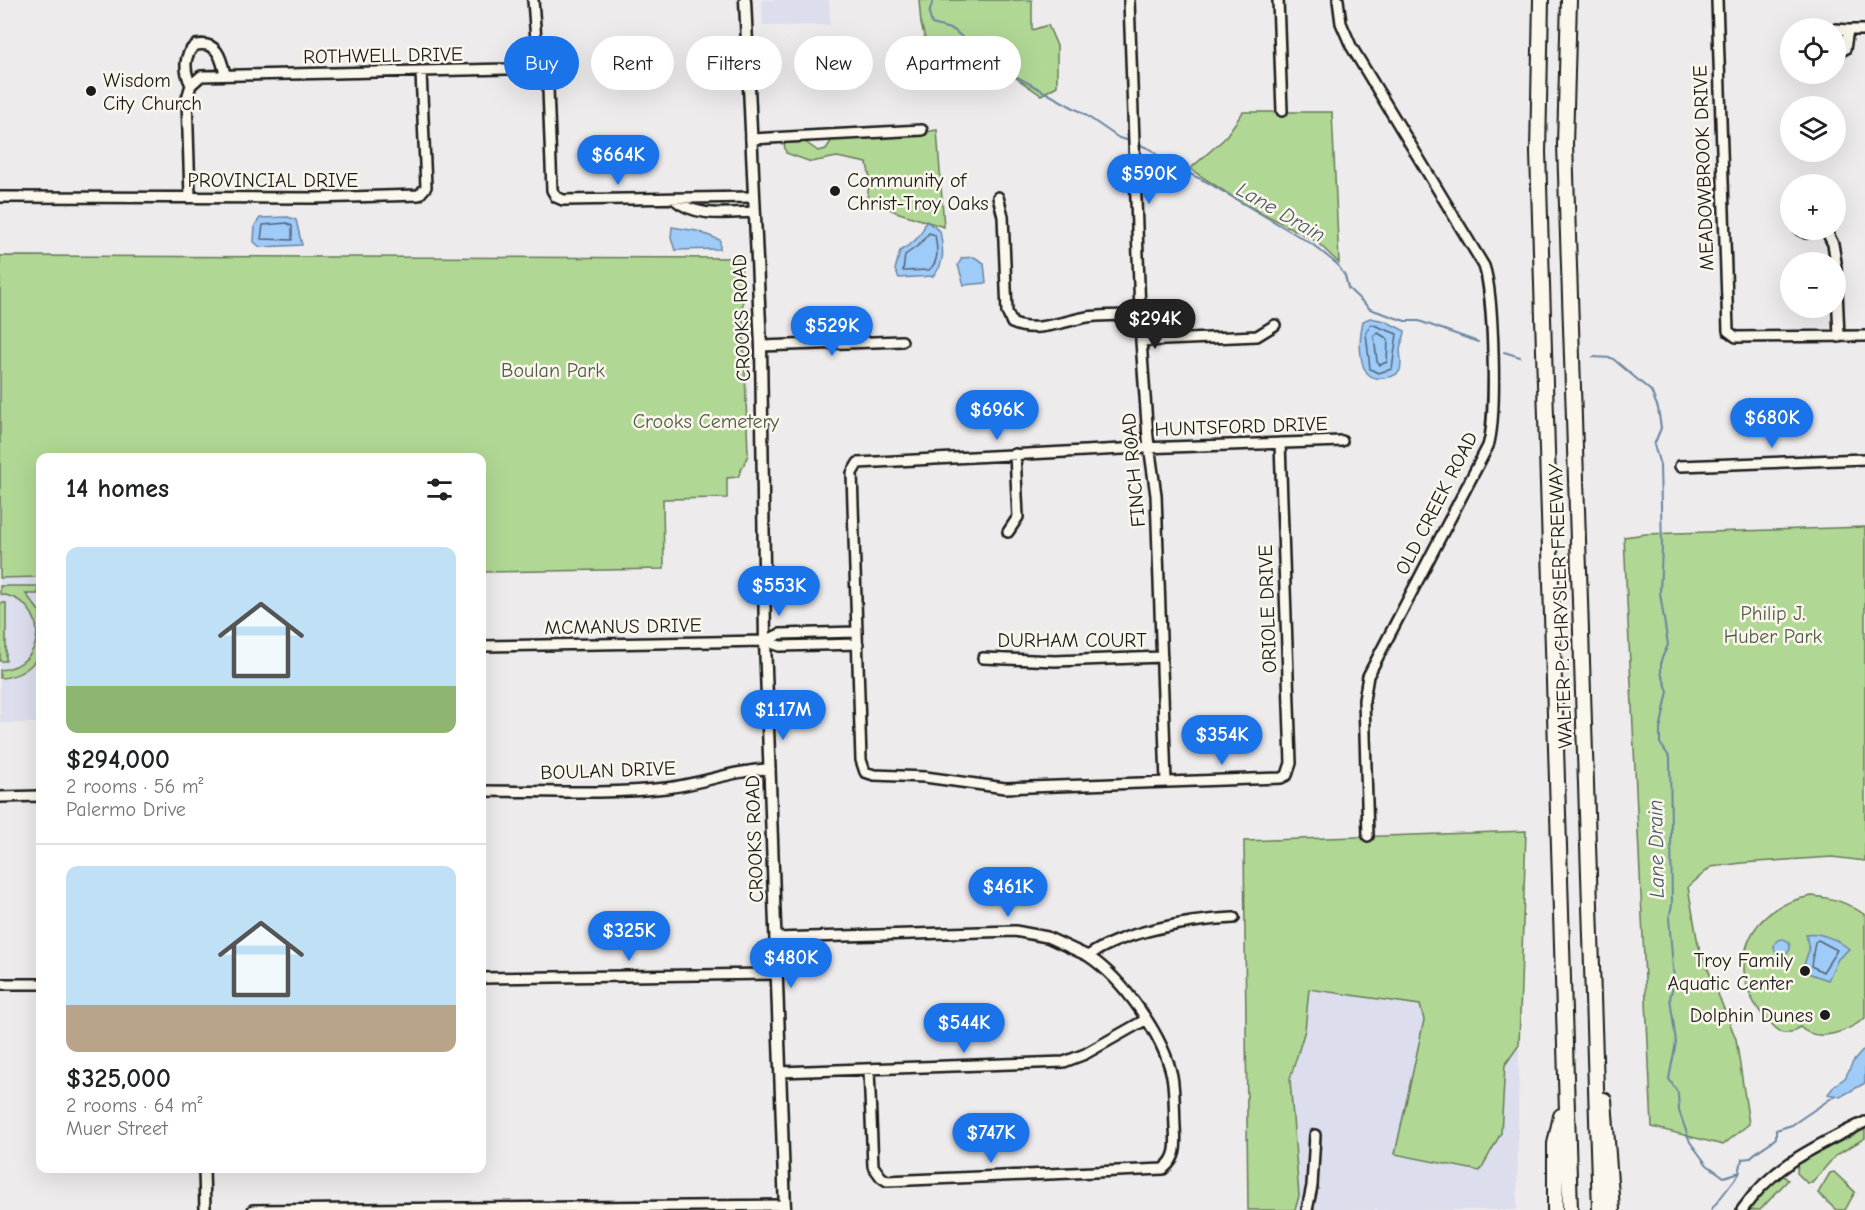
<!DOCTYPE html>
<meta charset="utf-8">
<style>
:root{--surface:#fff;--page:#f6f6f6;--text:#202124;--muted:#757577;--line:#e0e0e0;--accent:#1a73e8}
body{margin:0;font-family:"Comic Neue",sans-serif;background:var(--page);color:var(--text);height:100vh;display:flex;flex-direction:column;font-size:22px;white-space:nowrap}
*{box-sizing:border-box;margin:0}
p{font-size:20px;color:var(--muted)}
.icon{flex:none;width:33px;height:33px;fill:none;stroke:currentColor;stroke-width:2;stroke-linecap:round;stroke-linejoin:round}
.map{position:relative;flex:1;overflow:hidden}
.side{position:absolute;left:36px;top:453px;width:450px;height:720px;display:flex;flex-direction:column;background:var(--surface);border-radius:12px;box-shadow:0 6px 24px #0002}
.side>*{flex:none}
.top-card{position:absolute;left:504px;top:36px;width:570px;height:54px;display:flex;gap:12px}
.tools{position:absolute;left:1780px;top:18px;display:grid;gap:12px}
.tools a{display:grid;place-items:center;width:66px;height:66px;border-radius:50%;background:var(--surface);box-shadow:0 6px 24px #0002;font-size:30px}
.price{position:absolute;translate:-50% -51px;padding:0 14px;border-radius:21px;background:var(--accent);color:#fff;font-size:20px;line-height:39px;filter:drop-shadow(0 2px 3px #0008)}
.price::after{content:'';position:absolute;left:50%;top:36px;width:18px;height:14px;margin-left:-9px;background:inherit;clip-path:polygon(0 0,100% 0,50% 100%)}
.price.selected{background:#222;color:#fff}
ul{padding:0;list-style:none}
li{display:grid;align-content:center;gap:12px;height:318px;padding:0 30px}
li+li{border-top:2px solid var(--line)}
li span{display:grid;place-items:center;height:186px;border-radius:12px;color:#555}
li>.icon{margin-inline-start:auto}
span .icon{width:108px;height:108px;fill:#fffc;stroke-width:1}
li b{font-size:26px}
h2{display:flex;justify-content:space-between;align-items:center;height:72px;padding:0 30px;font-size:26px}
.tag{padding:0 21px;border-radius:27px;background:var(--surface);box-shadow:0 6px 24px #0002;font-size:21px;line-height:54px}
.tag.selected{background:var(--accent);color:#fff}
.map>svg:first-child{display:block}
.built{fill:#dcdded}
.green{fill:#b0d794;stroke:#667a58;stroke-width:1.5}
.water{fill:#9fcbf9;stroke:#6b85a1;stroke-width:1.5}
.lines{fill:none;stroke-linecap:round;stroke-linejoin:round}
.shore{stroke:#506274;stroke-width:1.5}
.stream{stroke:#6b85a1;stroke-width:2}
.minor-casing{stroke:#1c1c1c;stroke-width:14}
.major-casing{stroke:#1c1c1c;stroke-width:15}
.highway-casing{stroke:#1c1c1c;stroke-width:18}
.minor{stroke:#fbf7ec;stroke-width:9}
.major{stroke:#fbf7ec;stroke-width:10}
.highway{stroke:#fbf7ec;stroke-width:14}
.poi-dot{fill:#1c1c1c;stroke:#fbf7ec;stroke-width:2}
.labels{text-anchor:middle;stroke-width:5;stroke-linejoin:round;paint-order:stroke}
.street-label{font-size:20px;fill:#1c1c1c;stroke:#fbf7ec}
.poi-label{font-size:20px;fill:#1c1c1c;stroke:#fbf7ec;text-anchor:start}
.park-label{font-size:20px;fill:#505d46;stroke:#fbf7ec}
.water-label{font-size:21px;font-style:italic;fill:#4a5969;stroke:#fbf7ec}
</style>
<div class="map">
<svg width="1865" height="1210" viewBox="0 0 1865 1210">
<rect width="100%" height="100%" fill="#edebec"/>
<filter id="ink" filterUnits="userSpaceOnUse"><feTurbulence type="fractalNoise" baseFrequency=".0167" numOctaves="2"/><feDisplacementMap in="SourceGraphic" scale="12" xChannelSelector="R" yChannelSelector="G"/><feConvolveMatrix kernelMatrix="1 2 1 2 8 2 1 2 1" color-interpolation-filters="sRGB"/></filter>
<g filter="url(#ink)">
<!-- built -->
<path class="built" d="M762,0H829L830,25L763,26Z
M40,577V723H0V578Z
M1526,831L1519,1045L1517,1210H1248L1244,841Z"/>
<!-- green -->
<path class="green" d="M919,0H1032V30L1048,25L1057,46V86L1041,95L997,65L955,75L931,59L921,24Z
M1243,112H1332L1339,263L1316,241L1239,201L1190,169L1224,139Z
M937,130L944,227L896,212L867,198L870,179L867,163L837,157L811,162L786,153L783,140L801,139L818,151L826,149L833,138L909,135Z
M0,256L741,258L748,455L738,477L727,478V498L663,499L664,569L482,572V458H40V577L0,578Z
M1865,527V861L1832,857L1742,863L1711,867L1688,887L1698,944L1736,1039L1749,1124L1723,1145L1652,1127L1624,537L1646,534Z
M0,586H38V594H26L40,612V653C32,668 18,677 0,678V670C49,666 49,600 0,594Z
M0,603H6V661H0Z
M1526,831L1519,1045L1505,1065L1501,1133L1480,1171L1395,1154L1424,1020L1420,1005L1309,989L1305,1030L1290,1079L1299,1196L1295,1210H1248L1244,841Z
M1812,896C1833,898 1847,902 1865,915V1018C1849,1031 1817,1044 1800,1027L1791,1033H1782C1721,989 1735,908 1812,896Z
M1865,1129V1138L1835,1156L1812,1183H1807L1797,1173L1798,1163Z
M1834,1172L1855,1192L1845,1210H1836L1818,1193L1830,1173Z
M1783,1175L1788,1180L1760,1210H1749L1774,1181Z"/>
<!-- water -->
<path class="water" d="M288,217L296,220L302,245L260,247L254,242L255,225L260,218Z
M926,221L940,231C943,249 946,263 933,276L899,278L895,270L900,251C913,243 922,237 926,221Z
M672,227L697,231L720,240V249L675,250L671,238Z
M974,257L984,263L986,283L964,285L958,265L962,258Z
M1370,318L1385,321L1405,331C1405,337 1401,342 1400,349C1400,355 1403,366 1399,372C1395,376 1387,378 1381,378C1356,381 1359,338 1363,321Z
M1806,934C1819,931 1840,941 1849,949L1838,959L1828,980L1802,971L1809,950Z
M1774 947a8 8 0 1 1 16 0a8 8 0 1 1-16 0Z
M1865,1048V1083L1840,1097L1828,1094L1835,1085L1845,1078L1853,1062Z"/>
<g class="lines">
<!-- shore -->
<path class="shore" d="M287,223L292,226V240L261,239L263,225Z
M929,233L935,235C937,248 940,261 929,270L903,271L905,255L919,245Z
M1371,324L1397,334L1392,369L1378,373L1370,369L1366,333Z
M1378,333L1388,339L1387,362L1380,365L1377,362L1374,336Z
M1818,940L1837,950L1823,972L1811,966L1815,942Z"/>
<!-- stream -->
<path class="stream" d="M933,0L929,14L932,24L954,30L990,62L1081,112L1119,138L1130,141
M1138,144L1152,150L1164,162L1205,181L1312,244L1337,264L1345,276L1348,288L1370,309L1405,321H1419L1478,342
M1504,352L1520,357
M1593,357L1612,358L1651,391L1658,408L1661,428L1654,445L1660,465L1662,547L1660,593L1668,645L1661,660V673L1668,691L1660,730V743L1670,758L1672,905L1669,918L1674,981L1670,998L1676,1042L1669,1079L1678,1093L1679,1111L1690,1142L1707,1165L1724,1177L1740,1172
M1711,1210L1739,1174L1742,1159L1750,1158C1758,1149 1767,1146 1776,1138V1130L1792,1125L1836,1095"/>
<defs>
<path id="minor" d="M533,0L537,54L548,89L552,190L556,197L563,200L753,197
M1129,0L1141,341L1148,438L1156,495L1166,782
M1278,0L1282,111
M1338,0L1341,23L1351,46L1484,266C1494,295 1497,418 1488,446L1368,676L1364,700L1368,836
M1717,0L1728,331L1736,337L1865,336
M1836,29L1848,30L1845,49L1836,53
M1848,30H1865
M191,85C184,71 183,54 196,45C217,41 221,57 225,74
M751,139L922,130
M0,197L314,198L419,195L426,187L421,72
M190,197L187,98L191,85L201,76L507,69L540,63
M998,197L1003,216L1007,312L1012,323C1034,334 1064,321 1087,317C1104,315 1123,315 1140,315
M674,199C696,218 726,213 754,212
M1800,230L1806,233L1817,230
M1826,230L1833,244L1836,262
M1836,266L1839,337
M1141,341L1257,336L1275,325
M761,346L902,341
M1280,443L1291,763L1287,775L1281,778L1005,788L925,777L874,775L865,772L861,760L852,473L858,463L1141,448L1342,441
M1680,466L1865,459
M1008,532L1018,517L1015,454
M765,641L780,634L857,632
M482,646L765,641L780,646L858,644
M983,658L1055,661L1162,657
M482,791C542,791 605,795 666,788C701,784 734,770 770,769
M0,797L40,796
M775,938L1015,931L1047,937L1088,956C1123,931 1191,920 1234,918
M482,978L777,974
M0,984H40
M869,1070L873,1166L881,1177L887,1181L1163,1169C1178,1158 1176,1144 1175,1127C1174,1110 1175,1093 1172,1076C1163,1035 1123,979 1088,956
M780,1072L1064,1062L1085,1054L1145,1020
M204,1168L205,1210
M253,1210L785,1205
M1307,1210L1312,1186L1315,1135
M1742,1210C1773,1165 1818,1145 1865,1122"/>
<path id="major" d="M745,0L761,346L765,641L785,1210"/>
<path id="highway" d="M1541,0L1538,152L1570,1210
M1569,0L1565,144L1600,1210
M1604,1100L1612,1210
M1555,1210V1144L1561,1116"/>
</defs>
<!-- minor casing -->
<use href="#minor" class="minor-casing"/>
<!-- major casing -->
<use href="#major" class="major-casing"/>
<!-- highway casing -->
<use href="#highway" class="highway-casing"/>
<!-- minor -->
<use href="#minor" class="minor"/>
<!-- major -->
<use href="#major" class="major"/>
<!-- highway -->
<use href="#highway" class="highway"/>
</g>
</g>
<!-- markers -->
<g class="poi-dot">
<circle cx="91" cy="91" r="6"/>
<circle cx="835" cy="191" r="6"/>
<circle cx="1805" cy="971" r="6"/>
<circle cx="1825" cy="1015" r="6"/>
</g>
<g class="labels">
<!-- street labels -->
<g class="street-label">
<text transform="translate(383 55) rotate(-1)" y="7">ROTHWELL DRIVE</text>
<text transform="translate(1703 168) rotate(-92)" y="7">MEADOWBROOK DRIVE</text>
<text x="273" y="187">PROVINCIAL DRIVE</text>
<text transform="translate(741 318) rotate(-92)" y="7">CROOKS ROAD</text>
<text transform="translate(1241 426) rotate(-2)" y="7">HUNTSFORD DRIVE</text>
<text transform="translate(1133 470) rotate(-95)" y="7">FINCH ROAD</text>
<text transform="translate(1436 503) rotate(-63)" y="7">OLD CREEK ROAD</text>
<text transform="translate(1560 606) rotate(-92)" y="7">WALTER P. CHRYSLER FREEWAY</text>
<text transform="translate(1267 609) rotate(-92)" y="7">ORIOLE DRIVE</text>
<text transform="translate(623 626) rotate(-1)" y="7">MCMANUS DRIVE</text>
<text x="1072" y="647">DURHAM COURT</text>
<text transform="translate(608 770) rotate(-2)" y="7">BOULAN DRIVE</text>
<text transform="translate(754 839) rotate(-92)" y="7">CROOKS ROAD</text>
</g>
<!-- poi labels -->
<g class="poi-label">
<text x="103" y="87">Wisdom<tspan x="103" dy="23">City Church</tspan></text>
<text x="847" y="187">Community of<tspan x="847" dy="23">Christ-Troy Oaks</tspan></text>
<text x="1793" y="967" text-anchor="end">Troy Family<tspan x="1793" dy="23">Aquatic Center</tspan></text>
<text x="1813" y="1022" text-anchor="end">Dolphin Dunes</text>
</g>
<!-- park labels -->
<g class="park-label">
<text x="553" y="377">Boulan Park</text>
<text x="706" y="428">Crooks Cemetery</text>
<text x="1773" y="620">Philip J.<tspan x="1773" dy="23">Huber Park</tspan></text>
</g>
<!-- water labels -->
<g class="water-label">
<text transform="translate(1281 212) rotate(30)" y="7">Lane Drain</text>
<text transform="translate(1656 849) rotate(-91)" y="7">Lane Drain</text>
</g>
</g>
</svg>
<div class="tools">
<a><svg class="icon" aria-label="locate" viewBox="0 0 24 24"><circle cx="12" cy="12" r="6"/><path d="M12 2v4M12 18v4M2 12h4M18 12h4"/></svg></a>
<a><svg class="icon" aria-label="layers" viewBox="0 0 24 24"><path d="M12 4l9 5-9 5-9-5zM3 14l9 5 9-5"/></svg></a>
<a>+</a>
<a>−</a>
</div>
<b class="price" style="left:618px;top:186px">$664K</b>
<b class="price" style="left:1149px;top:205px">$590K</b>
<b class="price selected" style="left:1155px;top:350px">$294K</b>
<b class="price" style="left:832px;top:357px">$529K</b>
<b class="price" style="left:997px;top:441px">$696K</b>
<b class="price" style="left:1772px;top:449px">$680K</b>
<b class="price" style="left:779px;top:617px">$553K</b>
<b class="price" style="left:783px;top:741px">$1.17M</b>
<b class="price" style="left:1222px;top:766px">$354K</b>
<b class="price" style="left:1008px;top:918px">$461K</b>
<b class="price" style="left:629px;top:962px">$325K</b>
<b class="price" style="left:791px;top:989px">$480K</b>
<b class="price" style="left:964px;top:1054px">$544K</b>
<b class="price" style="left:991px;top:1164px">$747K</b>
<div class="top-card">
<a class="tag selected">Buy</a>
<a class="tag">Rent</a>
<a class="tag">Filters</a>
<a class="tag">New</a>
<a class="tag">Apartment</a>
</div>
<section class="side">
<h2>14 homes<svg class="icon" aria-label="filters" viewBox="0 0 24 24"><path d="M4 7h16M4 17h16"/><circle cx="9" cy="7" r="2"/><circle cx="15" cy="17" r="2"/></svg></h2>
<ul>
<li><span style="background:linear-gradient(#bfe0f5 75%,#8fb573 0)"><svg class="icon" aria-label="home" viewBox="0 0 24 24"><path d="M3 11l9-7 9 7M6 9v11h12V9"/></svg></span><div><b>$294,000</b><p>2 rooms · 56 m²</p><p>Palermo Drive</p></div></li>
<li><span style="background:linear-gradient(#bfe0f5 75%,#b9a48a 0)"><svg class="icon" aria-label="home" viewBox="0 0 24 24"><path d="M3 11l9-7 9 7M6 9v11h12V9"/></svg></span><div><b>$325,000</b><p>2 rooms · 64 m²</p><p>Muer Street</p></div></li>
</ul>
</section>
</div>
